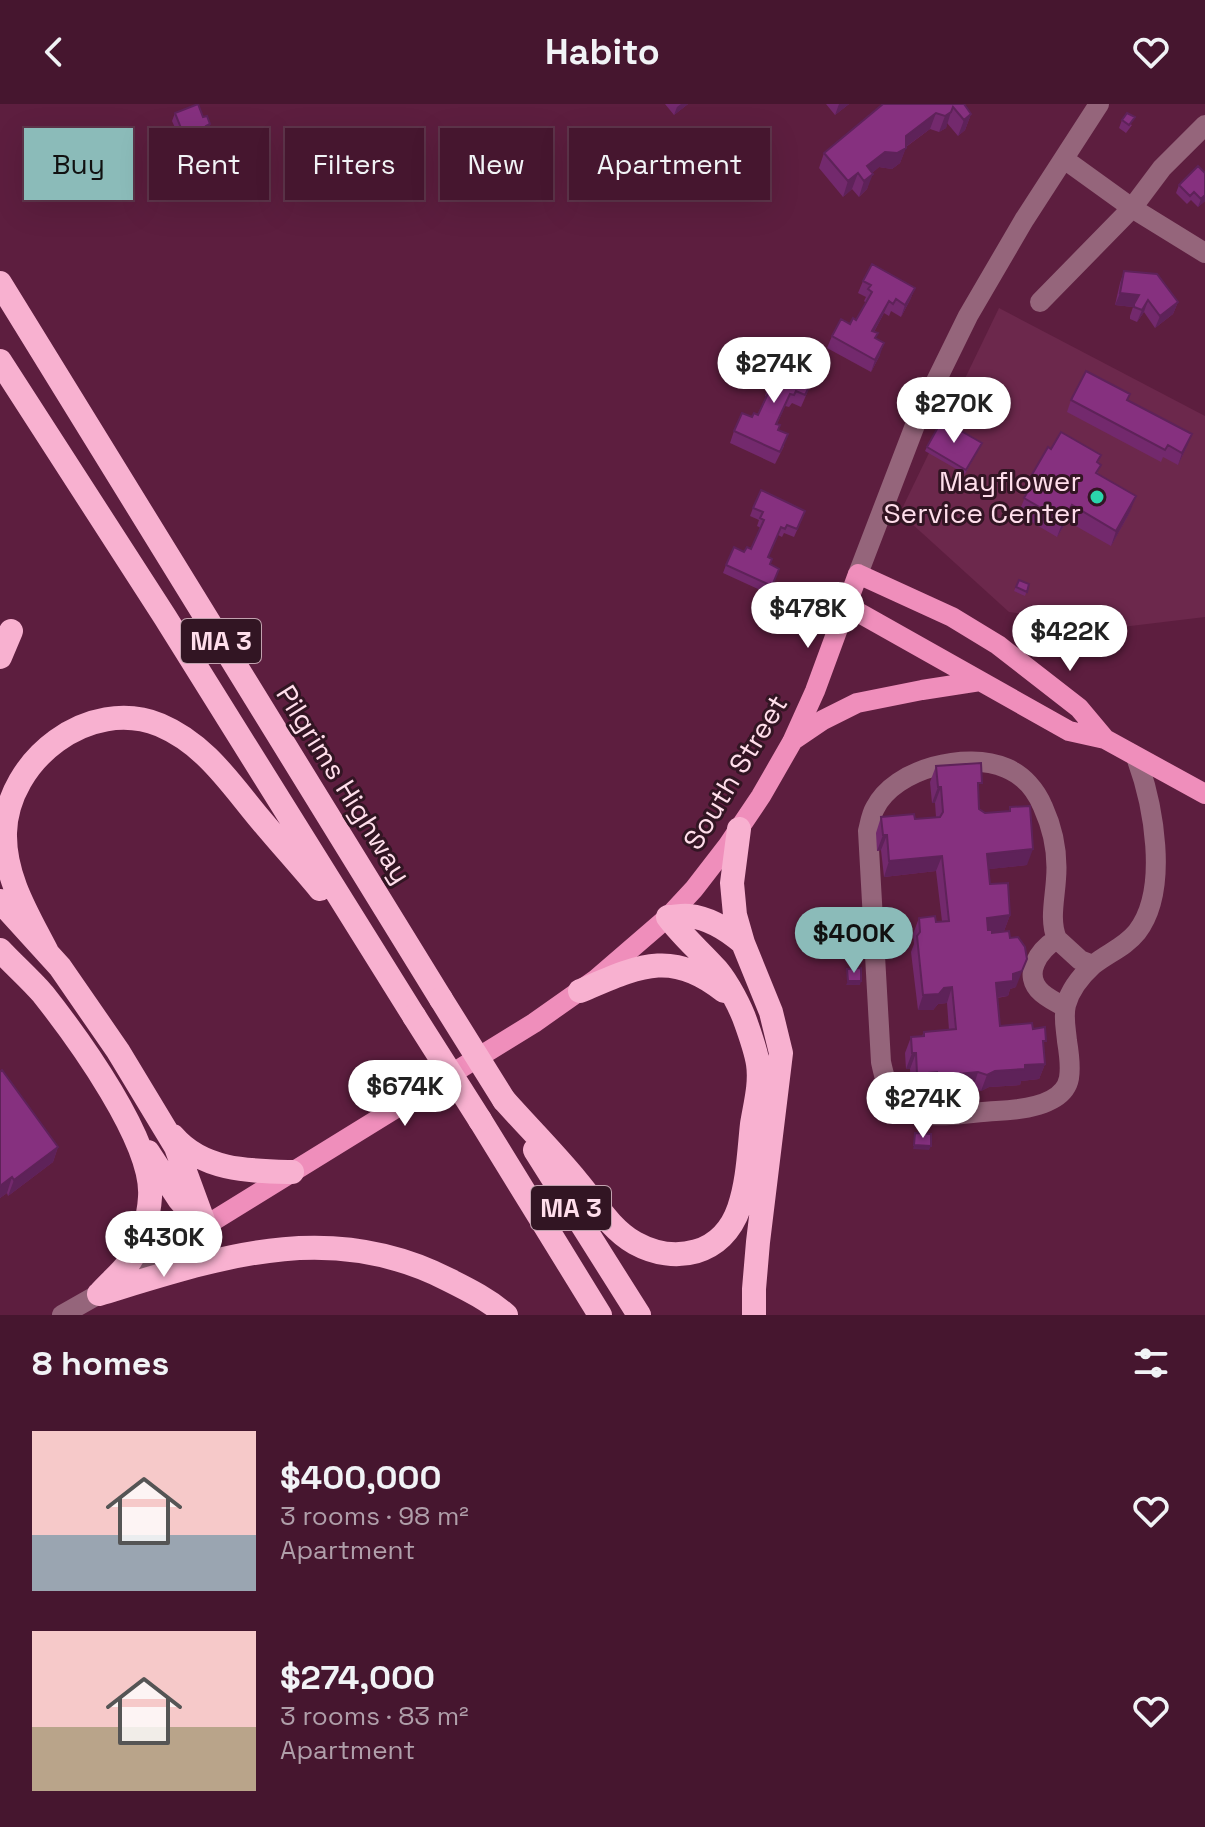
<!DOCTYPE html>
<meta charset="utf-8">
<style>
:root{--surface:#46162f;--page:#4d1f37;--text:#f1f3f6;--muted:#b09faa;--line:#5e354b;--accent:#8bbbb9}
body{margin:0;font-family:"Space Grotesk",sans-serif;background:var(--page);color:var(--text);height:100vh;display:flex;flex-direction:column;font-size:30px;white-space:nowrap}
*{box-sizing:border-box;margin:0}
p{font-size:26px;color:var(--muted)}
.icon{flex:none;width:44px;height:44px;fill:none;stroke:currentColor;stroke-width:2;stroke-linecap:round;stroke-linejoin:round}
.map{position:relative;height:1211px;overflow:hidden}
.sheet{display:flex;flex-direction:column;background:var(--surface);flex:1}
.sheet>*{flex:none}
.guide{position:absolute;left:24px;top:24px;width:800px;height:72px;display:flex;gap:16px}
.price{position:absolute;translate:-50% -68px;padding:0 18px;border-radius:28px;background:#fff;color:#222;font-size:26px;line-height:52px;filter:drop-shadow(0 2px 4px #0008)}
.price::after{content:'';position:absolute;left:50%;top:48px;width:24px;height:18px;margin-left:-12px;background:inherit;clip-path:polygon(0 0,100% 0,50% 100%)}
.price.on{background:var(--accent);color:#111}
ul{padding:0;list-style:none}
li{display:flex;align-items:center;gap:24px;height:200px;padding:0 32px}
li span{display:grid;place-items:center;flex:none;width:224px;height:160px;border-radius:0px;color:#555}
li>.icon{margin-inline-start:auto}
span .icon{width:96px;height:96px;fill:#fffc;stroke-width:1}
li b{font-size:34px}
h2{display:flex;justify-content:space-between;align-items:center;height:96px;padding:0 32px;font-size:34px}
.tag{padding:0 28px;border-radius:0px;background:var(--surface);box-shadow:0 8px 32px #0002,0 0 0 2px var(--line);font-size:28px;line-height:72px}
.tag.on{background:var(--accent);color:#111}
header{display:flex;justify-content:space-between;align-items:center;height:104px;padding:0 32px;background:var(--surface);font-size:36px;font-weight:600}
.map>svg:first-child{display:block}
.built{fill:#6c284c}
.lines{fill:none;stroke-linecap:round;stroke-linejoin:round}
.minor{stroke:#95657b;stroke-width:20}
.major{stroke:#ef8ebb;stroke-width:20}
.highway{stroke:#f8b1d0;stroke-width:24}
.highway-bridge{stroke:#f8b1d0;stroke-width:24}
.wall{fill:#73296d}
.shaded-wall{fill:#5e2259}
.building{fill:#86307f;stroke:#5e2259;stroke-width:2}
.poi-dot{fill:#2bd5ac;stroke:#321523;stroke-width:3}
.labels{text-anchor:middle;stroke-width:6;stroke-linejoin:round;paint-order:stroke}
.shield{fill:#321523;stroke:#c2a2af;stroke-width:2}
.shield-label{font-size:26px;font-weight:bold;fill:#ffdeeb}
.poi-label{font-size:28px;fill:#ffdeeb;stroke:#321523;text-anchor:end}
.street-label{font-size:28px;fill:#ffdeeb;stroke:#321523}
</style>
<header><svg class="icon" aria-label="back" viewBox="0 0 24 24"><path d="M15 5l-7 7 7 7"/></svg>Habito<svg class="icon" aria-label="heart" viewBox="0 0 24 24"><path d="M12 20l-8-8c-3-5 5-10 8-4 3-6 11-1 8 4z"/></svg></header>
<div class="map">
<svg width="1205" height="1211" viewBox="0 0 1205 1211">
<rect width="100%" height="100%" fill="#5d1e3f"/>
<!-- built -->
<path class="built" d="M999,204L1205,312V513L1114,524L1009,508L900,409Z"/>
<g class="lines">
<!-- minor -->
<path class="minor" d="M1064,55L1132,104L1205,149
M1040,198L1132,104L1162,64L1205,21
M858,470L917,316L968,212L1024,116L1099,0
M1057,835L1080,856L1093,861C1081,872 1070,886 1066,901C1063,913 1066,925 1067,937C1069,949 1071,962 1069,974C1064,1002 1019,1006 996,1007C974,1008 952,1013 929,1011C893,1007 888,990 881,958L868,727C870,719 871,711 875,704C895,664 967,647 1006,664C1023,671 1036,686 1043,703C1053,725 1058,751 1056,775C1055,794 1049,817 1057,835C1039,846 1021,871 1042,889C1049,895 1057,899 1065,903
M1093,861C1108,849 1125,843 1137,828C1170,785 1153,699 1136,653
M62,1211L99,1190L205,1122"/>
<!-- major -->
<path class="major" d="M847,502L1069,627L1105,635L1205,690
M795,635L823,616L857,599L922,586L980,577
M205,1122L534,919L595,876L668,813L694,785L728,741L761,692L792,638L815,587L858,470L952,513L998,541L1079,604L1105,635"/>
<!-- highway -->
<path class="highway" d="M0,179L441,895
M0,257L165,513L414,912
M0,553L11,527
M739,725L732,779L735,811L743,839L771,908L781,949L758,1138L754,1185V1211
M0,797L60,863L118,947L176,1043L205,1122
M668,813C675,813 682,811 689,812C709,814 728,826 743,839
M0,846C14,861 30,875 43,890C77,933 154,1038 150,1093C149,1113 141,1140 130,1157C122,1168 110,1178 101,1188
M47,848C28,811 4,773 5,729C7,656 89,592 160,621C205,640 230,679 260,715C280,739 300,761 320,785
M580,887C637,863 671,844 724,887
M504,996C528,1023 554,1049 577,1077C595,1098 610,1125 635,1139C675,1161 723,1151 739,1104C748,1078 749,1048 752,1020C755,1001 761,980 758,960C756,947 751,933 746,919C741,904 728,879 717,866C701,848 683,833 668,813
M480,1016L600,1211
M173,1032C203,1067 250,1067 292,1068
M535,1046L639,1211
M148,1048L179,1095L194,1112
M99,1190C218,1154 329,1114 449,1176C469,1186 489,1196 506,1211"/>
<!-- highway-bridge -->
<path class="highway-bridge" d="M441,895L504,996
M414,912L480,1016"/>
</g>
<!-- wall -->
<path class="wall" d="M665,0H688L674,11Z
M826,0H849L835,11Z
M883,0H964L971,10L965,26L958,32L947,19L946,24L939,28L930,25L906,43L900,59L892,65L879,63L872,69L867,85L859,93L852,85L843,93L819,64L824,49Z
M175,9L203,13L210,20L204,33L183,42L172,17Z
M1122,16L1132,21L1126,29L1119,24Z
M1205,69V97L1198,103L1191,96L1187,100L1176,89L1179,81Z
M1124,167L1178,198L1173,210L1155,224L1144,208L1137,218L1130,215V212L1133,203L1115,201L1120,179Z
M863,177L915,184L910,196L901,213L891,207L889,212L884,209L874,228L880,251L871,268L827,244L832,232L856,216L866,199L864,197L866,193L858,189Z
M762,270L814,273L801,303L792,299L789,303L785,302L777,320L784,342L775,360L730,339L734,327L752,313L758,311L766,292H765L767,286L757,282Z
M1130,290L1128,296L1187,342L1178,361L1163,353L1161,358L1067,308L1071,296Z
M927,343H980L965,370L925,347Z
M1051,345L1101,351L1098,359V369L1130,408L1111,442L1067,417L1057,433L1018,410L1026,391L1024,390L1030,374Z
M753,404L802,415L794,433L784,429L782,433L778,431L768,454L770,460L776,473L769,490L723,469L726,461L744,448L751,445L761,424L757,422L759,416L750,412Z
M1019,476L1029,480L1025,492L1014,487Z
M936,662L978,690L979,705L985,709L1009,707L1010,703L1027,761L989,765L990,780L1010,811L1004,827L992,828L1016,883L1010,885L1008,892L997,894L1000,922L1033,925L1044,944L1045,960L1039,975L1021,977L1020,981L989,983L981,987L973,984L931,988V984L911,986L910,965H906L905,949L911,933L922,932L924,928L949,926L947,899L938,900L933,906H918L911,848L914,840L913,830L919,814L936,818L942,817L936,767L884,773L881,746L877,747L876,729L881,713L915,715L936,713L935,699H932L930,678Z
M0,968L58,1043L53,1058L8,1092L7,1089L0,1094Z"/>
<!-- shaded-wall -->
<path class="shaded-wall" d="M681,0H688L674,11L677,3Z
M839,0H849L835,11Z
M951,8L946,24L939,28L945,12Z
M936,9L930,25L900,47L906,32Z
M971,10L965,26L958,32L964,16Z
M210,20L204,33L183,42L185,34Z
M906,44L900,59L892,65L879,63L864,76L867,62L885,48Z
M858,69L852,85L843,93L848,77Z
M873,70L867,85L859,93L864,77Z
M1205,91V97L1198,103L1201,95Z
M915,184L910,196L901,213L905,201Z
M1120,189L1139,191L1133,203L1115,201Z
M1148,196L1144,208L1137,218L1142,206Z
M889,197L884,209L868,239L872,227Z
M1178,198L1173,210L1155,224L1160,212Z
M884,239L880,251L871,268L875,256Z
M1192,330L1187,342L1178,361L1182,349Z
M1136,392L1130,408L1111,442L1116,427Z
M1072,401L1067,417L1057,433L1063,417Z
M938,683H941L935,699H932Z
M883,731H887L881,746L877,747Z
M1033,745L1027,761L981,766L987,750Z
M942,752L936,767L884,773L889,757Z
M1010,811L1004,827L981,829L987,814Z
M1027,855L1016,883L1010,885L1008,892L990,894L996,879L1013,870Z
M848,877H861L860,881H846Z
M952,883L947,899L938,900L933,906H918L923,891L944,884Z
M912,949H916L910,965H906Z
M1045,960L1039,975L1021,977L1020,981L989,983L981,987L987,971L995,967L1025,961Z
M937,968L931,984L911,986L917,970Z
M978,968L973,984L931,988L937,972Z
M914,1041L931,1042L929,1046L913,1045Z
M58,1043L53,1058L8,1092L14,1076Z
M12,1073L7,1089L0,1094V1082Z"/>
<!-- building -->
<path class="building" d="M198,0L203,13L207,12L210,20L206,22L207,25L185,34L175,9Z
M883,0H964L971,10L964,16L953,3L951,8L945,12L936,9L906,32V44L897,49L885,48L867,62L873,70L864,77L858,69L848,77L824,49Z
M1127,9L1135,13L1129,21L1122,16Z
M1198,62L1205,69V91L1201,95L1194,88L1190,92L1179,81Z
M872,160L915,184L905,201L896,195L893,200L889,197L872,227L878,229L875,234L884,239L875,256L832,232L841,215L850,220L853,214L856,216L872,188L868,185L871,181L863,177Z
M1124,167L1157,170L1178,198L1160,212L1148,196L1142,206L1134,203V200L1139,191L1120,189Z
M770,253L814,273L805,291L796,287L794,291L790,290L776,320L780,321L778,326L788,330L780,348L734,327L742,309L752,313L754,309L758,311L772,281L770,280L772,274L762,270Z
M1086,267L1130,290L1127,296L1192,330L1182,349L1168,341L1165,346L1071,296Z
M942,316L982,339L966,366L927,343Z
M1061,328L1101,351L1097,358L1101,361L1096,369L1136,392L1116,427L1072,401L1063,417L1024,394L1034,377L1030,374L1048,343L1051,345Z
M761,386L805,407L797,425L787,421L785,425L781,423L768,453L772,455L770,460L779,465L772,482L726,461L734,443L744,448L747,443L751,445L764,416L760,414L763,408L753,404Z
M1019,476L1029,480L1027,488L1016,483Z
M981,659L982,679H978L979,705L985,709L1010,707V703L1030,702L1033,745L987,750L990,780L1008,779L1010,811L987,814L988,826H992V829L1009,827L1010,834L1018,833L1025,843L1027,855L1022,867L1013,870V877L996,879L1000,922L1032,919L1033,925L1045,923L1046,937H1043L1045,960L1025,961V965L995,967L987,971L978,968L937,972V968L917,970L916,949H912L911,933L924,932V928L956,925L952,883L944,884L939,890L923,891L917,832L920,828L919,814L935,812L936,818L949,817L942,752L889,757L887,731H883L881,713L914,710L915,715L940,713L943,708L941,683H938L936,662Z
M861,864V877H848L847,865Z
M2,966L58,1043L14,1076L12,1073L0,1082V968Z
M915,1029L931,1030V1042L914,1041Z"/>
<!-- markers -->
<circle class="poi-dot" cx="1097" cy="393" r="8"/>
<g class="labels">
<!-- shield labels -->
<g class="shield">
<rect x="181" y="515" width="80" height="44" rx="6"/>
<rect x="531" y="1082" width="80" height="44" rx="6"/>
</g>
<g class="shield-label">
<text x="221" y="546">MA 3</text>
<text x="571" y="1113">MA 3</text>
</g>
<!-- poi labels -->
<g class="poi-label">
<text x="1081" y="387">Mayflower<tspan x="1081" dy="32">Service Center</tspan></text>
</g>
<!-- street labels -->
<g class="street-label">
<text transform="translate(735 668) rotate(-59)" y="10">South Street</text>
<text transform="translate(344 680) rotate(58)" y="10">Pilgrims Highway</text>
</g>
</g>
</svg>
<b class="price" style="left:774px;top:301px">$274K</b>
<b class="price" style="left:954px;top:341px">$270K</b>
<b class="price" style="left:808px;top:546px">$478K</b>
<b class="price" style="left:1070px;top:569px">$422K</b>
<b class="price on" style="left:854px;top:871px">$400K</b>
<b class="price" style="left:405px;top:1024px">$674K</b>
<b class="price" style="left:923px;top:1036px">$274K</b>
<b class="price" style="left:164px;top:1175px">$430K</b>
<div class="guide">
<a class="tag on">Buy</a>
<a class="tag">Rent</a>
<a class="tag">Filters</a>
<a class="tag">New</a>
<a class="tag">Apartment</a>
</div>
</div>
<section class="sheet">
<h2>8 homes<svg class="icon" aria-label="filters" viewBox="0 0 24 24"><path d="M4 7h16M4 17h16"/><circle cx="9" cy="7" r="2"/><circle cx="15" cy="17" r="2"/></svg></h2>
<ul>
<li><span style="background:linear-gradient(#f6c9c9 65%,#9aa5b1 0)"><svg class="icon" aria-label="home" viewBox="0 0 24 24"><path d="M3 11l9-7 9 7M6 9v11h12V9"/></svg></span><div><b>$400,000</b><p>3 rooms · 98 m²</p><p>Apartment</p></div><svg class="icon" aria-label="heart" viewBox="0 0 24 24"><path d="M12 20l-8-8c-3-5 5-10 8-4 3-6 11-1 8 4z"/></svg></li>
<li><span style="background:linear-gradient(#f6c9c9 60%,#b9a48a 0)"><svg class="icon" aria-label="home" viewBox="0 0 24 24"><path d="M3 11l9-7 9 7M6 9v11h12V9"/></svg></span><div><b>$274,000</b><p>3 rooms · 83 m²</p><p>Apartment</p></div><svg class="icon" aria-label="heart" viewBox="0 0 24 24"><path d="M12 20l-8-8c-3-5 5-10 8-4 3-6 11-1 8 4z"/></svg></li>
</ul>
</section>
